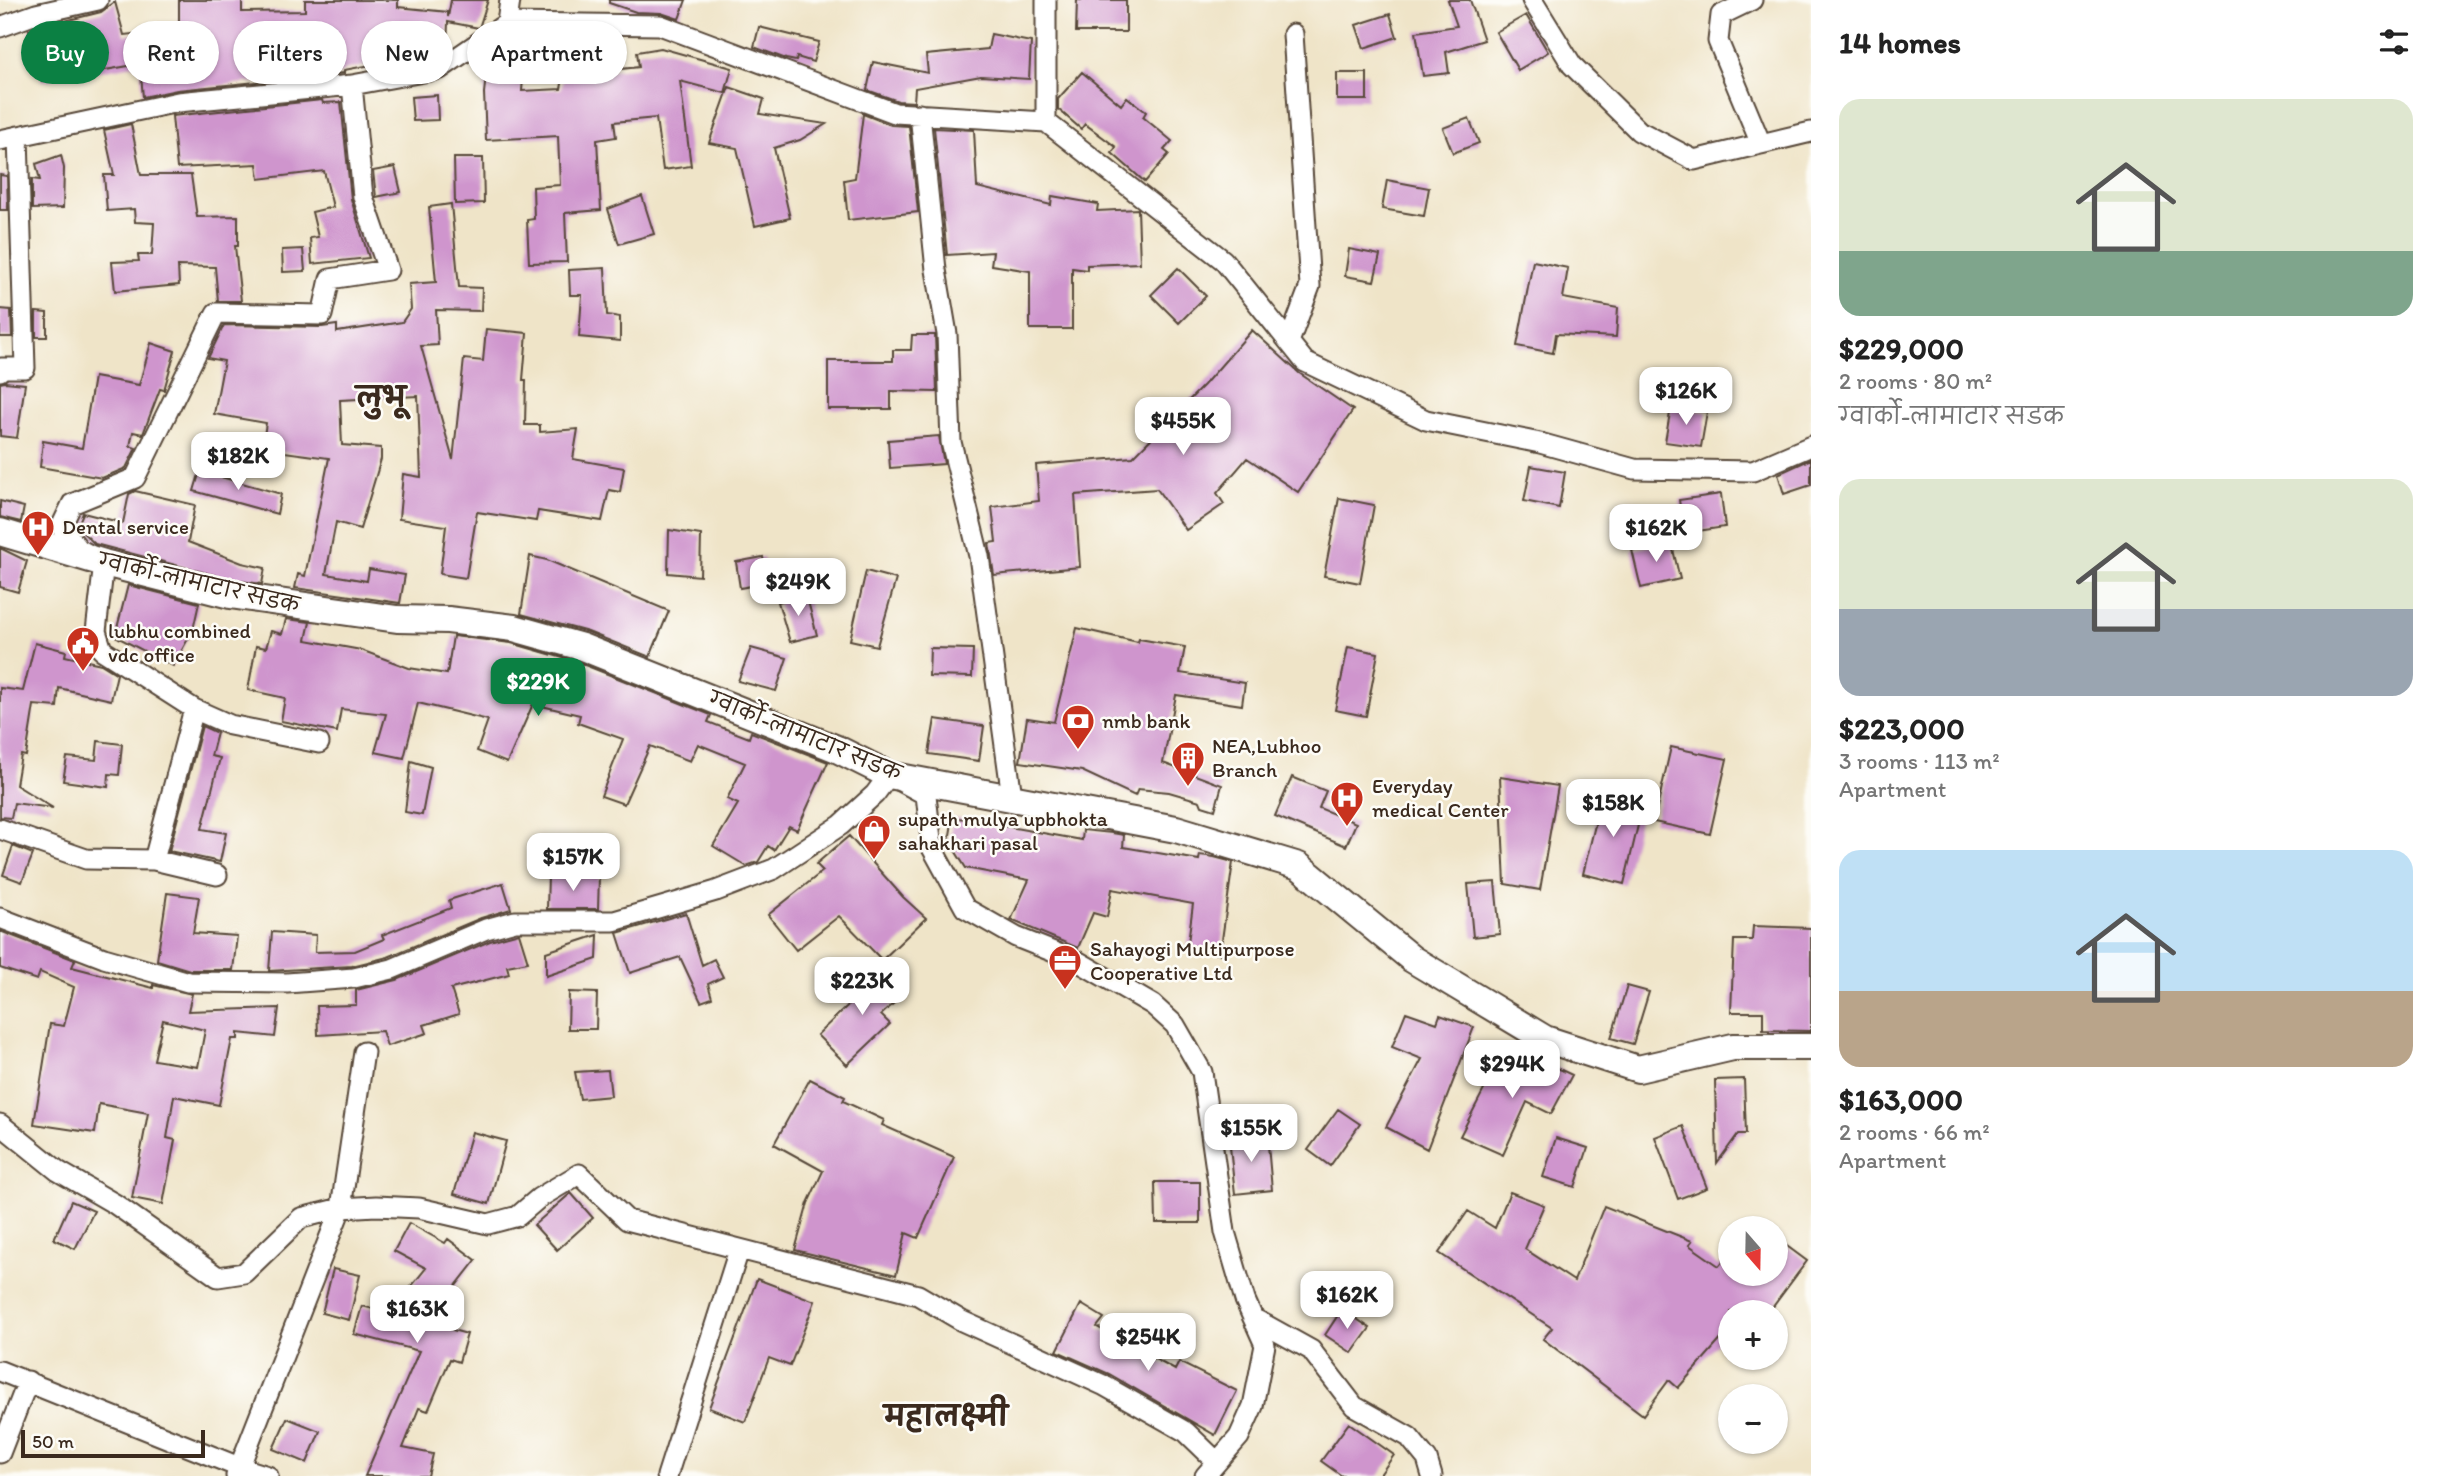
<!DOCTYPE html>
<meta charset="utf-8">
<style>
:root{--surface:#fff;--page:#f6f6f6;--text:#222;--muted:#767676;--accent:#0b8043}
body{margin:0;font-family:Itim,"Playpen Sans Deva",sans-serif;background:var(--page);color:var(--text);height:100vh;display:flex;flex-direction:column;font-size:26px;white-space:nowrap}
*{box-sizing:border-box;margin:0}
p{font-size:23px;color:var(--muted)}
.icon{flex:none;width:38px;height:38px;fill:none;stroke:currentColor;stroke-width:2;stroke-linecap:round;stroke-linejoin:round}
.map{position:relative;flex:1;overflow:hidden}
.panel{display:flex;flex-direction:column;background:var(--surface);width:630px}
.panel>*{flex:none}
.guide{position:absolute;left:21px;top:21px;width:665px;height:63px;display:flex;gap:14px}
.needle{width:46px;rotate:160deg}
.fabs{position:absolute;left:1718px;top:1216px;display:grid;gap:14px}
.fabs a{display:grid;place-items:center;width:70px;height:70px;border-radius:50%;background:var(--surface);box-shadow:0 2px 5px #0004;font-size:35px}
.scale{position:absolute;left:21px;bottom:18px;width:184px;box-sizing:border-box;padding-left:7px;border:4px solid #3b2a1e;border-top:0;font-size:19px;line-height:24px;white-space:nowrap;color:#3b2a1e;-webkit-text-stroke:5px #fdfcf7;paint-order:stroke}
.price{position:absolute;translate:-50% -60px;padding:0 16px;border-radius:14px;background:#fff;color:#222;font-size:23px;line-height:46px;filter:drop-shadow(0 2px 4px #0008)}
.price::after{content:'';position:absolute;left:50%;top:42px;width:21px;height:16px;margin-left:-10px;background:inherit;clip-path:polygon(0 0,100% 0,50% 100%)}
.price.active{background:var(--accent);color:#fff}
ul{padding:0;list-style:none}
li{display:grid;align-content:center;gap:14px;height:371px;padding:0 28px}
li span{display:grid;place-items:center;height:217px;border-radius:21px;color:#555}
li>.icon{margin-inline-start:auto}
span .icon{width:126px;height:126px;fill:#fffc;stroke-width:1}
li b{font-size:30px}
h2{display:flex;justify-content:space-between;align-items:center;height:84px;padding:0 28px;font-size:30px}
.chip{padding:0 24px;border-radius:32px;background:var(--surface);box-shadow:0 2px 5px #0004;font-size:24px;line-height:63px}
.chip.active{background:var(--accent);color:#fff}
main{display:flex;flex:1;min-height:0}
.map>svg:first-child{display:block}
.building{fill:#cf95cd;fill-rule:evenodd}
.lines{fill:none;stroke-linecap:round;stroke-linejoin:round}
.minor-casing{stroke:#564638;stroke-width:23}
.secondary-casing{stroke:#564638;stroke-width:30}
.minor{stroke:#fff;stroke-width:19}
.secondary{stroke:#fff;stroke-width:26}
.labels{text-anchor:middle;stroke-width:5;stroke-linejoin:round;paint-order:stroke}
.poi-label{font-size:21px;fill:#3b2a1e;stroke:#fdfcf7;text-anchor:start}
.street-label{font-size:21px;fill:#3b2a1e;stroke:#fdfcf7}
.district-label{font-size:28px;font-weight:bold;fill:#3b2a1e;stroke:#fdfcf7}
</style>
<main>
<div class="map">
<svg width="1811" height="1476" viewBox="0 0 1811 1476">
<rect width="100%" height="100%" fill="#fdfcf7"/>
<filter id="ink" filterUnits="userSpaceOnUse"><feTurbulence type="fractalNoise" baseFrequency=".0143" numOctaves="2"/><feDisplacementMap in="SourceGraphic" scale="14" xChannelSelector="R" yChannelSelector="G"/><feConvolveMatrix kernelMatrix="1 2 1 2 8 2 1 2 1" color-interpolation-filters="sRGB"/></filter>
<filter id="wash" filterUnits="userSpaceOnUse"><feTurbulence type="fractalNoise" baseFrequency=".00686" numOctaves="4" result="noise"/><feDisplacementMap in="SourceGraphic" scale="28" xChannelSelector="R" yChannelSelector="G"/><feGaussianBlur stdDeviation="1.57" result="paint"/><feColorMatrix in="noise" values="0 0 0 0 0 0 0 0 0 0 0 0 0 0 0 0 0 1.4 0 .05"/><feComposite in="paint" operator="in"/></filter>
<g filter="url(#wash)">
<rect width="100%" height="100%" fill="#efe4c8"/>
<g id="blocks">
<!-- building -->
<path class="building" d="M179,0H242V12L305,11V0H398V7L448,12V17L451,0H488L479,28L448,22L447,49L435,57L399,63L398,60L344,70V73L177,90L143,97L140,64L42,81L29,30L101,12L115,2L124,35L179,29Z
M609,0H686L679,19L661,13L636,12L609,3Z
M1077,0H1126V32H1076Z
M1448,0H1470L1484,40L1446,52L1449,73L1423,76L1416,32L1457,26Z
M1390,14L1397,37L1364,48L1356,25Z
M1526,15L1548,52L1518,70L1496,32Z
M759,27L819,42L813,62L797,57L796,61L786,59L754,47Z
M991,34L1031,42L1029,79L981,76L915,88L914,102L898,101L867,90L873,62L928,73L926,55L988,49Z
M571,36H597L592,72L639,67L637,52L661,48L732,68L725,93L680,81L691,166L663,170L656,118L614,122L616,137L597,140L601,210L565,213L567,262L529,263L527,220L534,219L533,187L560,185L558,136L486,140L484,93L489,50L505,39L526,41L522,91L561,89Z
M1082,72L1121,105L1127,97L1146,112L1143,117L1172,141L1164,150L1169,154L1145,182L1112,153L1116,147L1085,124L1081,129L1058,109V99Z
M1337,73H1367V100H1337Z
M729,87L764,99L760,114L826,124L800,140L774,148L790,218L755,226L737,148L709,143Z
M437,95L438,120L413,121L411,97Z
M322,100L323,103L341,102L351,199L369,258L312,264L310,238L318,237L312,212L333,207L324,171L259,179L257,164L177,168L172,116Z
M863,114L891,125L909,126L918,212L848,220L844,180L855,178Z
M1469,118L1479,143L1453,153L1443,128Z
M131,124L141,175H191L197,217L238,216V246H235L241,301H218L215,267L178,266L179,285L115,291L112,262L139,261L138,255H152L154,223L135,222L134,209L107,211L104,175H114L104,130Z
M934,128L974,130L977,187L1051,205L1052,196L1098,204L1097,211L1138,209L1140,263L1087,265V270L1072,268V329H1030V271L991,265L993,252L947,255Z
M61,155L64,168L63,208L32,209V179L40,180L36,164Z
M454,158H483L484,203L455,204Z
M395,167L401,192L376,197L373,171Z
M0,175L7,176L8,210H0Z
M1387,180L1429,188L1424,216L1382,209Z
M642,196L654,234L619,244L608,209Z
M451,204L459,287L482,288L481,311L436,310L438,345L421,346L453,460L464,359L483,361L486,329L527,333L523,380H526L525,425H540V432L578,429L573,459L624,468L620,492L609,490L602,521L538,511L536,521L477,512L466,578L440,574L446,526L399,519L403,474L421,477L418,396L340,400L342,445L381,448V459L360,529L336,522L326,574L367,581L369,569L405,575L400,603L295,588L298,574L305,576L329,458L262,449L266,423L214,414L224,361L208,358L224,325L322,327L337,325V332L402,322L411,309L409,284L436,282L429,207Z
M303,249L305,271L283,272L282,250Z
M1349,249L1380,255L1374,281L1345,276Z
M1533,261L1568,268L1563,298L1618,308L1616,337L1556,334L1553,353L1517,346Z
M605,268L607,315L620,317V341L579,337L582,295H570L569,270Z
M1178,268L1206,296L1179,323L1151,295Z
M0,309L11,310L12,337H0Z
M36,312L47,313V337H36Z
M1252,330L1299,373L1353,410L1298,492L1247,458L1217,493L1224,504L1186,530L1157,489L1075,495L1080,567L994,575L989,543L996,542L992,507L1039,501L1036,465L1133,457L1204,385Z
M912,335H935L937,392L891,391V409H828V361H893V350H911Z
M151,343L175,351L164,390L160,389L143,434L133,432L130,446L136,448L126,468L102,478L40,467L43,441L82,448L94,377L139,385Z
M5,382L25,384L17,438L0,436V383Z
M1671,407L1707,412L1701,447L1665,442Z
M939,436L944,464L890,468L888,440Z
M1811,459V485L1784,494L1778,474Z
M1531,466L1565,472L1559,508L1524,501Z
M200,471L281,494L277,514L194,491Z
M135,491L195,505L188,542L242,563L265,568L262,584L233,580L95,544L77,527L83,513L123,523L129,494Z
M1721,494L1725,527L1684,533L1679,500Z
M1339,498L1374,505L1360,583L1324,576Z
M0,501L24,507L21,522L0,517Z
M669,530L701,535L700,576L668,573Z
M1671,541L1680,579L1641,588L1632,550Z
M0,548L27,561L18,592L0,587Z
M530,556L547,560L669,611L650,657L588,632L521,614Z
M763,557L767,583L740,588L736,562Z
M866,571L896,579L877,646L850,640Z
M128,585L199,603L193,630L173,666L115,636Z
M806,594L817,635L790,642L778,602Z
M286,619L310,622L306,640L361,650L409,668L447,674L453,636L511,643L577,662L711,715L708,722L749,738L751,732L828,762L797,830L789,826L774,850L768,846L758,862L746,866L713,846L738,804L727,799L745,763L698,744L690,761L650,746L624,804L601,796L623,739L578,723L580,715L533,704L507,763L477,751L488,720L418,703L404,758L375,752L386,714L341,709L337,732L281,721L285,698L248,690L256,646L266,648L271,631L282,634Z
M1077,628L1138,642L1139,639L1185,647L1180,673L1245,683L1242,705L1176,695L1163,763L1222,785L1215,810L1202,806L1200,801L1169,792L1138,789L1135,796L1082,771L1020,762L1027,718L1054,722Z
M35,643L66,651L65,656L101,664L117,674L111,700L59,688L57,707L34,705L26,756L21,755L16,785L53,808L14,803L11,818L0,817V688L23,691Z
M1348,647L1378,653L1366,716L1335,710Z
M751,648L787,658L776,691L738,681Z
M930,648L973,649L972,677L929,676Z
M935,719L984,726L979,761L929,754Z
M202,726L217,733L211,756L220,758L202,829L226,833L220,862L169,851Z
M98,741L122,744L119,775L109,774L108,787L63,781L67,757L96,760Z
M1671,747L1727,759L1710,834L1654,822Z
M411,761L431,767L422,815L405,812Z
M1292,777L1326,791L1319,808L1356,823L1346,846L1275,816Z
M1500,777L1558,786L1540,890L1505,884Z
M1598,797L1643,804L1624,884L1583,874L1595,825Z
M953,817L1082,840L1083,830L1112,833L1124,835L1123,847L1199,860L1200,855L1214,857L1233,862L1220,954L1187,950L1193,904L1112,889L1107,917L1093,913L1078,948L1011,920L1029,880L966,868L949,841Z
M849,836L903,897L926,918L882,960L839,916L796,950L768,915L823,871L816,864Z
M13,846L33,854L22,882L3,875Z
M548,876H599L598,909H547Z
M1495,882L1500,934L1473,937L1468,884Z
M503,883L511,909L481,918L388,957L352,966L269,971L272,932L316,935L315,952L355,951L384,939L382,935L451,908L449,900Z
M167,893L199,897L193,933L237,936L233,970H190L157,960Z
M686,913L702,965L714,959L723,977L708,984L712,998L701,1002L680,957L630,973L617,933Z
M1753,926L1811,928V1031L1763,1030V1012H1731L1734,940H1752Z
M0,931L75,960L72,967L153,988V985L192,994L188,1011L279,1008L275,1037L238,1033V1039H232L219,1105L174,1096L167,1138L175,1140L163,1204L132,1198L148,1113L99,1104L95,1133L34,1124L50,1024L64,1026L74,987L40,972L37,980L0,968ZM163,1020L205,1030L198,1067L154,1060Z
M519,933L528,962L507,966L509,974L451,989L459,1014L424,1025L427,1033L387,1046L382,1031L318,1035L317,1006L356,1005V990L397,980L490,941Z
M598,935L597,959L546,976V952Z
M879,966L905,993L881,1015L890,1024L847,1065L817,1035L864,990L859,985Z
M1627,986L1649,992L1633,1044L1611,1038Z
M569,992L597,993L596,1029H568Z
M1406,1012L1437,1023L1440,1015L1474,1027L1427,1149L1386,1127L1422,1059L1392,1047Z
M1504,1051L1543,1071L1547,1063L1572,1075L1551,1114L1527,1102L1503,1155L1460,1136Z
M608,1070L611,1096L580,1099L575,1072Z
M810,1079L845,1097L843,1101L884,1120L882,1125L954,1157L918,1238L906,1233L896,1275L795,1250L808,1203L823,1171L774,1144Z
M1744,1079L1746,1134H1738L1717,1163L1715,1080Z
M1338,1109L1360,1124L1330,1166L1308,1150Z
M1683,1126L1707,1188L1678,1199L1655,1137Z
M472,1132L506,1141L489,1204L454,1194Z
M1267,1134L1272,1190L1235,1194L1229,1137Z
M1556,1138L1588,1148L1575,1187L1543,1177Z
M1155,1182H1200V1223H1156Z
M1510,1192L1544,1205L1525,1249L1574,1281L1604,1206L1692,1241L1689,1245L1719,1266L1731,1251V1274H1776V1238L1807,1261L1769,1312H1731V1328L1678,1388L1669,1380L1643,1415L1543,1339L1552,1328L1439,1253L1468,1211L1495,1228Z
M571,1193L593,1218L557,1250L534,1225Z
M71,1201L94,1211L75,1249L54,1239Z
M409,1223L445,1243L448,1239L476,1260L427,1323L467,1334L459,1362L450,1359L428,1411L419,1408L403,1448L433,1454L428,1476H365L419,1351L354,1334L362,1306L390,1313L426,1268L394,1251Z
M333,1269L360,1275L349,1320L322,1313Z
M757,1279L815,1301L790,1366L769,1358L745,1422L709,1408Z
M1081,1304L1104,1318L1097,1327L1175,1370L1179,1362L1237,1391L1215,1435L1109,1374L1057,1351Z
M1342,1309L1370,1328L1352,1353L1325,1335Z
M287,1418L320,1431L307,1463L273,1449Z
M1349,1423L1394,1455L1379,1476H1342L1321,1461Z"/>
</g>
</g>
<g filter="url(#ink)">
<use href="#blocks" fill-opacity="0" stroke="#564638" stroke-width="2"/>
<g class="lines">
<defs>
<path id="minor" d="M510,0L507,23L660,25L895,113L1046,122L1223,260L1305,362L1426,420L1540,443L1634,469L1753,471L1811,446
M1532,0L1572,65L1639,131L1694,160L1811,132
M1752,0L1721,15L1718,41L1761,144
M0,27L36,14L98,0
M920,114L936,270L947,334L951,442L979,556L1012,797
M1046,122V0
M0,140L178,102L352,85L440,69L507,23
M1289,342L1310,286L1293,34
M0,371L1,368H25L18,136
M319,743L230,725L194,709L102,650L96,631L104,563L79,549L61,527L72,504L135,478L216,313L322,315L330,279L388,270L363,197L352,85
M0,829L86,859L154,860L217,875
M154,860L194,709
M0,918L104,958L188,982L287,983L354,978L392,969L486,929L515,921H614L716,891L774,869L841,825L875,794L889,775L926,795L932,848L965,908L1016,937L1079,962L1153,1005L1175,1025L1202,1072L1225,1232L1245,1300L1265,1345L1253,1406L1239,1437L1205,1476
M0,1124L58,1171L115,1204L218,1277L244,1273L301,1218L341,1208L376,1206L419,1208L488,1224L518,1216L539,1198L579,1174L627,1220L918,1295L962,1321L1103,1385L1186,1432L1216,1461
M1253,1318L1311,1350L1354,1406L1409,1437L1427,1459L1432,1476
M0,1371L239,1467L268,1476
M0,1453L28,1381
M236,1476L341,1208L364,1052
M667,1476L739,1250"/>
<path id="secondary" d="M0,532L104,563L230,595L397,619L448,620L514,628L582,647L837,749L889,775L1176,829L1299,866L1412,959L1545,1039L1638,1069L1733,1047H1811"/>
</defs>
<!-- minor casing -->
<use href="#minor" class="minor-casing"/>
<!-- secondary casing -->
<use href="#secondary" class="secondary-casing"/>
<!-- minor -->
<use href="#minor" class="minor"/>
<!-- secondary -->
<use href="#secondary" class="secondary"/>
</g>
</g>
<!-- icons -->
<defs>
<symbol id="hospital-pin" viewBox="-11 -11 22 30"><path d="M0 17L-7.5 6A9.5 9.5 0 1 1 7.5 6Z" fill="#c8321e" stroke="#fdfcf7"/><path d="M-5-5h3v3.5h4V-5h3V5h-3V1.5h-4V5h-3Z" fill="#fff"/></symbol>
<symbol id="civic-pin" viewBox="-11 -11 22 30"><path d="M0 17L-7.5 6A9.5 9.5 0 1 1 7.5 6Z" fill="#c8321e" stroke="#fdfcf7"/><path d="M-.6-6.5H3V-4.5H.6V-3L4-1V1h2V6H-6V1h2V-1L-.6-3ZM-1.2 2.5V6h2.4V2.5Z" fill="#fff"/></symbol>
<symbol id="bank-pin" viewBox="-11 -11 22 30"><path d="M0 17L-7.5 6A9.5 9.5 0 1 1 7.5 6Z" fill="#c8321e" stroke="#fdfcf7"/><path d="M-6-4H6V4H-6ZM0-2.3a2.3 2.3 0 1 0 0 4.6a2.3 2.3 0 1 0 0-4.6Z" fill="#fff"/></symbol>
<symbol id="building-pin" viewBox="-11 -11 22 30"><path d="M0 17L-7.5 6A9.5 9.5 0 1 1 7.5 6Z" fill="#c8321e" stroke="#fdfcf7"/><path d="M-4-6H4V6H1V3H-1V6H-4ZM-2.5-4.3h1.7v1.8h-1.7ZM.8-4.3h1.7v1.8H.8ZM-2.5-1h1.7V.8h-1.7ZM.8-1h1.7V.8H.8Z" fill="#fff"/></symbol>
<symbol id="shop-pin" viewBox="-11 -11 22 30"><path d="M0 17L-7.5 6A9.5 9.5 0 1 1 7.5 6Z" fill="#c8321e" stroke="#fdfcf7"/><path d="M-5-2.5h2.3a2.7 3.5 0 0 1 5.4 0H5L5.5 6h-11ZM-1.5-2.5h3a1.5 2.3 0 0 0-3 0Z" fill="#fff"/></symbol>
<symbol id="office-pin" viewBox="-11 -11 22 30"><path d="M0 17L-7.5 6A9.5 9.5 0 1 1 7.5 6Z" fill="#c8321e" stroke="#fdfcf7"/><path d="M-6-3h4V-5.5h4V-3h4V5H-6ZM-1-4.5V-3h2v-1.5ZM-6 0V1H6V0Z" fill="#fff"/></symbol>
</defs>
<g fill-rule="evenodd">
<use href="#hospital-pin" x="19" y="508" width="38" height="52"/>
<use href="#civic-pin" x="64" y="624" width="38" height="52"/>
<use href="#bank-pin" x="1059" y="702" width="38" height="52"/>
<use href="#building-pin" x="1169" y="739" width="38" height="52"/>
<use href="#hospital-pin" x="1328" y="779" width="38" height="52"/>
<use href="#shop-pin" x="855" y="812" width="38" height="52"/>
<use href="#office-pin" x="1046" y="942" width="38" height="52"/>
</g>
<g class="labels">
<!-- poi labels -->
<g class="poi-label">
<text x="62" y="534">Dental service</text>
<text x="108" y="638">lubhu combined<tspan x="108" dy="24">vdc office</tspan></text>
<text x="1102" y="728">nmb bank</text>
<text x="1212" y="753">NEA,Lubhoo<tspan x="1212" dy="24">Branch</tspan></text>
<text x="1372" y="793">Everyday<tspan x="1372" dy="24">medical Center</tspan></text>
<text x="898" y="826">supath mulya upbhokta<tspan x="898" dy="24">sahakhari pasal</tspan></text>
<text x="1090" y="956">Sahayogi Multipurpose<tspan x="1090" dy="24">Cooperative Ltd</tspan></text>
</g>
<!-- street labels -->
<g class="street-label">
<text transform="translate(199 583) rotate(13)" y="7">ग्वार्को-लामाटार सडक</text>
<text transform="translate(805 736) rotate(22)" y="7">ग्वार्को-लामाटार सडक</text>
</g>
<!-- district labels -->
<g class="district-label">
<text x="381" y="407">लुभू</text>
<text x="946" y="1426">महालक्ष्मी</text>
</g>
</g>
</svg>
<div class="fabs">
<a><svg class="needle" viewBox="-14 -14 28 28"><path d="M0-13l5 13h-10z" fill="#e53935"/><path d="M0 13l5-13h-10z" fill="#767676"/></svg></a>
<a>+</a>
<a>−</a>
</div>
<div class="scale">50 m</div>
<b class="price" style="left:1686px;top:427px">$126K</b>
<b class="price" style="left:1183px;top:457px">$455K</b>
<b class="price" style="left:238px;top:492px">$182K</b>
<b class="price" style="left:1656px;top:564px">$162K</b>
<b class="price" style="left:798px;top:618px">$249K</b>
<b class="price active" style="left:538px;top:718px">$229K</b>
<b class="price" style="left:1613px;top:839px">$158K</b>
<b class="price" style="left:573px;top:893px">$157K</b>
<b class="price" style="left:862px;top:1017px">$223K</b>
<b class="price" style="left:1512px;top:1100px">$294K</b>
<b class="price" style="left:1251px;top:1164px">$155K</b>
<b class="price" style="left:1347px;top:1331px">$162K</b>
<b class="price" style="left:417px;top:1345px">$163K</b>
<b class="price" style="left:1148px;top:1373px">$254K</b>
<div class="guide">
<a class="chip active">Buy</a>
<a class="chip">Rent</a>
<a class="chip">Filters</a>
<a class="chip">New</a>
<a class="chip">Apartment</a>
</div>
</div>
<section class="panel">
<h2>14 homes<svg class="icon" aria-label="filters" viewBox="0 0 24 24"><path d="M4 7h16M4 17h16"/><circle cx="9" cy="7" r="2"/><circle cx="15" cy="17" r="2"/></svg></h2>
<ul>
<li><span style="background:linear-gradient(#dfe7d0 70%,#7fa58c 0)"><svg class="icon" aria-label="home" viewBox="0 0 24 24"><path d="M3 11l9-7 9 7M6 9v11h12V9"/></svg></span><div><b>$229,000</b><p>2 rooms · 80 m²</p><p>ग्वार्को-लामाटार सडक</p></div></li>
<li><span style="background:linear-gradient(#dfe7d0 60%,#9aa5b1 0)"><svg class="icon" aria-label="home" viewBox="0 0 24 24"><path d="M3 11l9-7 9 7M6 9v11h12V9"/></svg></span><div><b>$223,000</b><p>3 rooms · 113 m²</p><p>Apartment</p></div></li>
<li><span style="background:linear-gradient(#bfe0f5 65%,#b9a48a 0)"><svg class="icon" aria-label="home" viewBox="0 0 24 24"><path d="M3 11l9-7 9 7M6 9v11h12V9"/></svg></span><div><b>$163,000</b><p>2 rooms · 66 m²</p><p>Apartment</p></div></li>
</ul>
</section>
</main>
